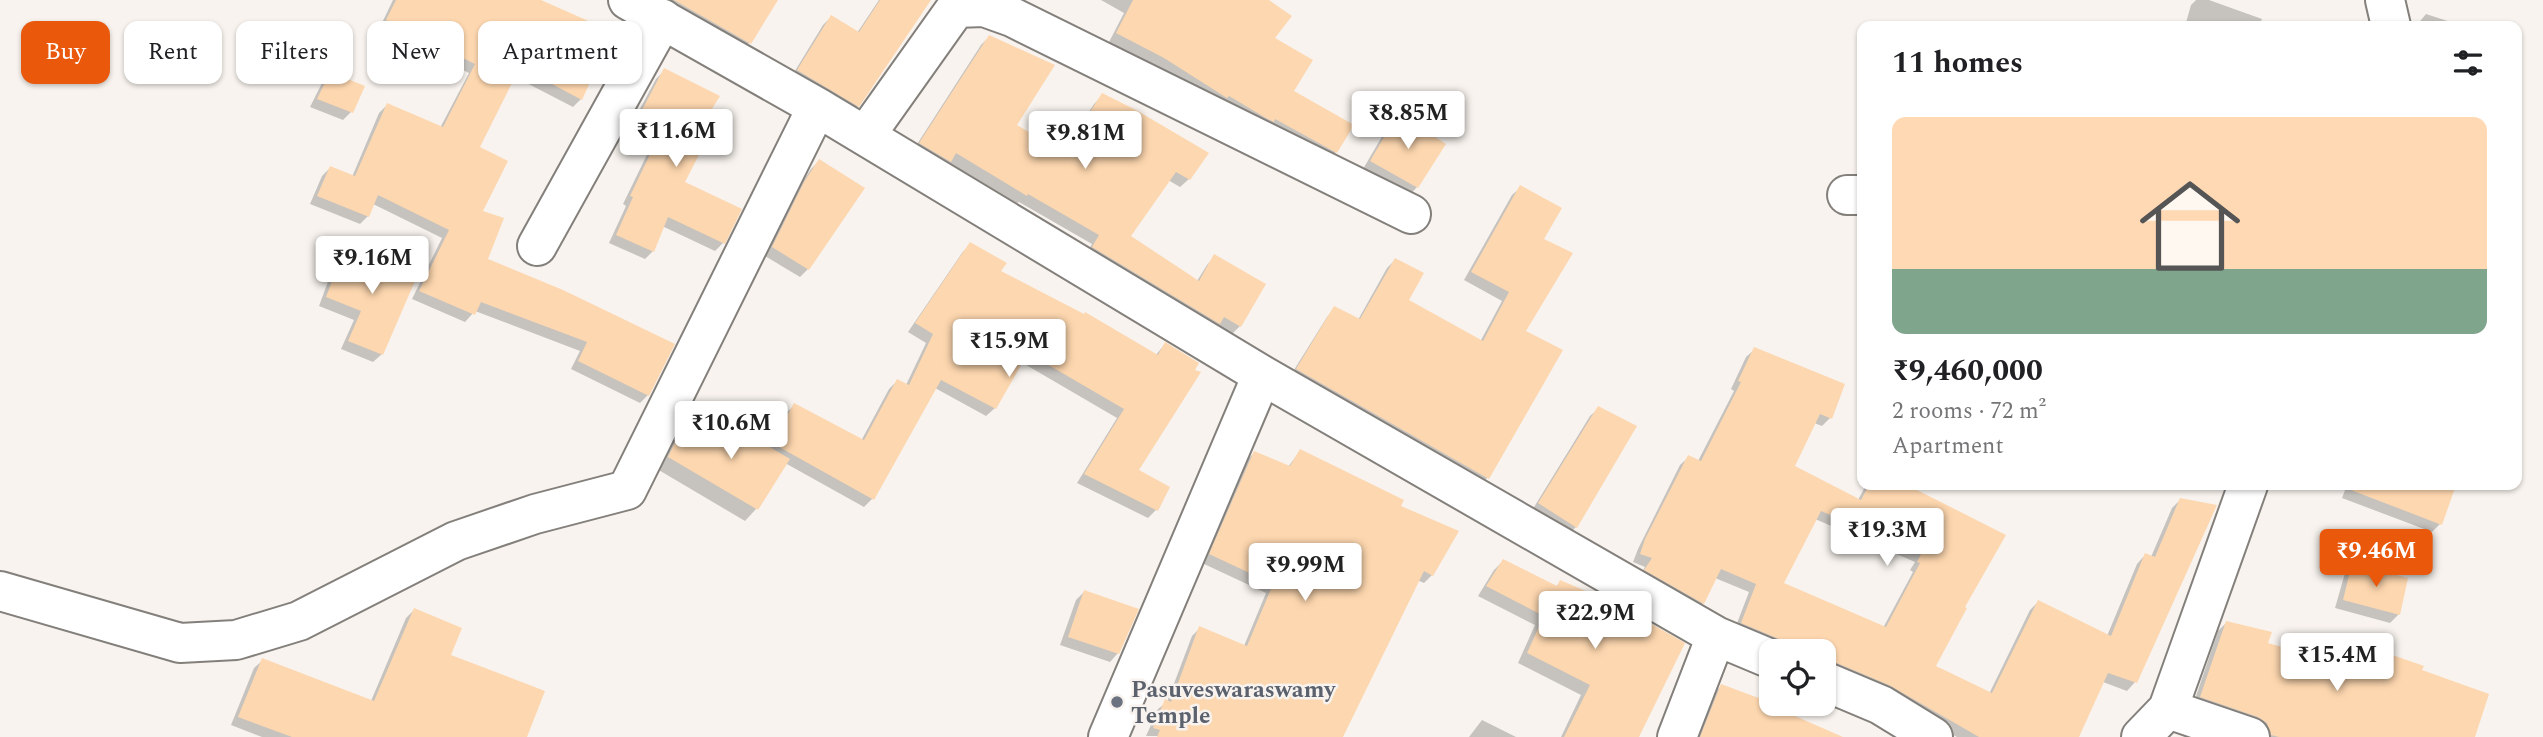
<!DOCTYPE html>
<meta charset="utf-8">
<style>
:root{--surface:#fff;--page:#f2f2f2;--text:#202124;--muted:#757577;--line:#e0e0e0;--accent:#ea580c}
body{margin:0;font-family:Spectral,serif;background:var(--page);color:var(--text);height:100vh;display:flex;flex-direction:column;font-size:26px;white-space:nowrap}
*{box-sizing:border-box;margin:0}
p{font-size:23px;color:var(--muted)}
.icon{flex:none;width:38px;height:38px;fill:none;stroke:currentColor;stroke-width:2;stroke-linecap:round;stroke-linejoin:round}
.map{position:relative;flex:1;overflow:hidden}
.sheet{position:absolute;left:1857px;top:21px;width:665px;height:469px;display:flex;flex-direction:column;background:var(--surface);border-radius:14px;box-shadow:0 2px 5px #0004}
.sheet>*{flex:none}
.hud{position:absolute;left:21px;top:21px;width:665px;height:63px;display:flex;gap:14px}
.buttons{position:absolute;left:1759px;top:639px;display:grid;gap:14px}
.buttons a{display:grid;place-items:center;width:77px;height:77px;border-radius:14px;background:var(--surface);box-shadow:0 2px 5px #0004;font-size:35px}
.price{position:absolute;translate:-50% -60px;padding:0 16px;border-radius:7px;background:#fff;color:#222;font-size:23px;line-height:46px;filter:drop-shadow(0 2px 4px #0008)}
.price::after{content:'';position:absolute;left:50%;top:42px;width:21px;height:16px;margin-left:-10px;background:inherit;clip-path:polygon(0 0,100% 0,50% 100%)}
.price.current{background:var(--accent);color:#fff}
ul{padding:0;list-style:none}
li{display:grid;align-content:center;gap:14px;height:371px;padding:0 35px}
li+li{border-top:2px solid var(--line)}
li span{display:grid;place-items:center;height:217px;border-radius:14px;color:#555}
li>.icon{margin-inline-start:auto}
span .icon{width:126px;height:126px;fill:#fffc;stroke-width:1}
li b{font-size:30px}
h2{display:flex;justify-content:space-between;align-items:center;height:84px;padding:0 35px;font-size:30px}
.pill{padding:0 24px;border-radius:14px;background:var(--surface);box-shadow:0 2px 5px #0004;font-size:24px;line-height:63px}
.pill.current{background:var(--accent);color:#fff}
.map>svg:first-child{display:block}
.shadow{fill:#0003;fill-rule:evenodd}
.building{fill:#fdd7af;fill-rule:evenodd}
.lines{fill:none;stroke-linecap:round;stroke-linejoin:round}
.street-casing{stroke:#837f7b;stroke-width:42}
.street{stroke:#fff;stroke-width:38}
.worship-dot{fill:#6b7280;stroke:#f8f3ee;stroke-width:2.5}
.labels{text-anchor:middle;stroke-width:5;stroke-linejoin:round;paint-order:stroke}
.worship-label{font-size:23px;font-weight:bold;fill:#5b616d;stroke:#f8f3ee;text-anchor:start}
</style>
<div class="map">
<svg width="2543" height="737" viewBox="0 0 2543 737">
<rect width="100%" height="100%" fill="#f8f3ee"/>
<!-- shadow -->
<path class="shadow" d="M393,0H536L581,99L573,107L513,76L478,148L480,212L486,260L563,292L648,395L640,403L571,369L580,351L475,311L465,322L412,299L442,238L373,204L368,216L360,224L310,204L322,176L330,168L352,177L379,113L387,105L440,128L469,73L379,29Z
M650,0H776L749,43L741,52Z
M879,0H920L858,106L849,114L790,79L823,25L831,17L857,33Z
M1101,0H1266L1272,39L1291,91L1336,152L1328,160L1218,106L1156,66L1109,42L1124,13Z
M2196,0H2209L2262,19L2259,26H2185L2191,5Z
M2426,14L2463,26H2416Z
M989,37L1014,125L1062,154L1094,104L1103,95L1189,179L1180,187L1168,180L1128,236L1197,281L1207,265L1215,256L1240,326L1232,334L1217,325L1211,331L1085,256L1092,244L1019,202L1017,203L948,162L941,169L912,152L981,45Z
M664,71L695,134L683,182L723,243L715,251L662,226L653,251L645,259L609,243L626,206L623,204L658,132L634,120L656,79Z
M330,74L351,112L343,120L310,107L322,83Z
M1398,115L1417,187L1409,196L1363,169L1390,123Z
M819,161L808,269L800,277L765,256L796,192L811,169Z
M1521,187L1542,239L1524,331L1487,478L1479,486L1289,378L1327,317L1335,308L1358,320L1387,268L1395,260L1407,301L1480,342L1502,301L1464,280L1512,195Z
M970,244L999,272L1155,356L1165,344L1137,471L1168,488L1156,510L1148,518L1077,483L1117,418L1021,362L995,408L986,416L935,388L872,499L864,507L785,463L756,509L745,521L657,469L668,447L680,435L692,440L700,427L712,415L767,448L786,413L795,405L861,441L889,389L897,381L906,385L926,343L908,332L962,253Z
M346,249L382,354L373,362L341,349L354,320L319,306L337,257Z
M1755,349L1830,418L1822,426L1814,423L1793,467L1858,500L1866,485H1914L1912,489L1962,607L1934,667L1989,694L2030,610L2038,602L2107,636L2137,564L2145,555L2151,557L2172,508L2180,500L2135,682L2127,691L2103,682L2077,737H1957L1824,668V651H1779L1734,631L1749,592L1715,578L1703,603L1694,611L1638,578L1645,567L1633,562L1638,549L1680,465L1689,457L1698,461L1734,391L1731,389L1746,357ZM1815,519L1915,562L1910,570L1913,572L1883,628L1781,584Z
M1599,408L1576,527L1568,535L1531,512L1590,416Z
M1300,451L1398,507L1432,575L1424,583L1417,580L1303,737L1146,736L1158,709L1167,702L1192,636L1200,628L1244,646L1266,593L1202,563L1246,461L1254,453L1288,467Z
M2347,485H2455L2440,524L2432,532L2342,498Z
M1503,561L1555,587L1561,582L1639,737H1561L1581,695L1518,663L1535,625L1478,596L1494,570Z
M2353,565L2406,579L2398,615L2390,623L2335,608L2345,573Z
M1084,592L1118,653L1110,662L1060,645L1076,600Z
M414,610L449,656L525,737H262L231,725L254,668L263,660L371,701L406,618Z
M2227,622L2266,644L2366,673L2370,660L2378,652L2420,671L2473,737H2261L2193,705L2218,631Z
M1721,686L1792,716L1838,737H1697L1713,695Z
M1482,720L1516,737H1469Z"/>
<!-- building -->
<path class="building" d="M396,0H541L613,32L582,100L520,67L480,147L508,161L483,211L504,218L488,259L563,290L675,344L649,396L578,361L587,342L481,302L475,315L419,291L449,230L378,195L369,217L317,196L330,166L355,176L387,103L443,127L475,64L386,20Z
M674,0H778L751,44Z
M880,0H931L859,107L797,70L831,15L859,32Z
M1133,0H1269L1292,16L1275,38L1313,60L1294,91L1354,125L1337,153L1275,119L1274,122L1266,118L1229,96L1227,98L1164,58L1116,33Z
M989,35L1055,65L1017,125L1064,153L1102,93L1136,110L1209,153L1190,180L1176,172L1131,236L1199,281L1214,254L1266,284L1241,327L1224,317L1220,324L1092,247L1099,235L1028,194L1027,196L956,153L951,162L919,143Z
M664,68L720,96L697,133L707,139L685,182L742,209L725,244L668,217L654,252L616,235L633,197L630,196L665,123L641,112Z
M330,72L365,86L353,113L317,99Z
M1398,113L1446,144L1418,188L1370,161Z
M819,159L865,188L809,270L772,247L804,182Z
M1520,185L1562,208L1544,239L1573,253L1526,331L1563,350L1489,479L1296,369L1334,306L1360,319L1395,258L1424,273L1409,300L1483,341L1509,292L1471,272Z
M970,242L1007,263L1001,271L1084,314L1085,312L1158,355L1165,342L1199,363L1195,370L1201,372L1139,470L1170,487L1158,511L1084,474L1124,409L1028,353L996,409L941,380L874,500L772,443L794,403L864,440L897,379L909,385L933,334L915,323Z
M345,247L418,274L383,355L348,341L361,311L326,297Z
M1754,347L1845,384L1832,419L1820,414L1795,466L1861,500L1869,485H1907L2006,535L1965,607L1967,608L1936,666L1992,693L2038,600L2111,636L2145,553L2155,557L2180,498L2217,505L2137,683L2108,673L2079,737H1979L1889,685L1832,661L1824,660V651H1801L1779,639L1741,623L1756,584L1721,569L1704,604L1644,570L1652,558L1640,554L1645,539L1688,455L1701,461L1741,382L1738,381ZM1821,511L1921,554L1917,562L1920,563L1886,627L1784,583Z
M1598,406L1637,426L1577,528L1538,503Z
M712,413L790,459L758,510L668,457L680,433L695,440Z
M1300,449L1404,500L1401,506L1459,531L1433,576L1424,571L1343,737H1157L1160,730L1153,728L1165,699L1171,702L1199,626L1247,646L1273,584L1209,554L1254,451L1290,466Z
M2344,485H2456L2442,525L2343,487Z
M1503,559L1557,586L1560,580L1618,605L1685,643L1639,737H1564L1590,685L1527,653L1544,616L1486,586Z
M2352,563L2408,578L2400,615L2343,600Z
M1084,590L1139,609L1119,654L1068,637Z
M414,608L462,628L451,655L545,691L527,737H292L238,717L262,658L374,701Z
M2226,621L2272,632L2268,643L2371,672L2378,650L2424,666L2422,670L2489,694L2475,737H2279L2271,735L2267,723L2258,717L2200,697Z
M1721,684L1796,712L1795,716L1843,737H1700Z"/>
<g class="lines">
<defs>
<path id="street" d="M628,0L817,107L1262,375L1716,636L1771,659
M2385,0L2391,26
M865,136L956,8L984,7L1012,17L1411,214
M1847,195H1862
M537,246L663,19
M0,591L180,643L236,640L299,621L456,541L535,514L627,490L817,107
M1824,681L1881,705L1933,737
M2168,709L2250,737
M1108,737L1262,375
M1677,737L1716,636
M2141,737L2168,709L2248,485"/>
</defs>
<!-- street casing -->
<use href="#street" class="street-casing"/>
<!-- street -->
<use href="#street" class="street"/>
</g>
<!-- markers -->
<circle class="worship-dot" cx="1117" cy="702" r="7"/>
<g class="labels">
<!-- worship labels -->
<g class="worship-label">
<text x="1131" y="697">Pasuveswaraswamy<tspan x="1131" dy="26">Temple</tspan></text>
</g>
</g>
</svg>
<div class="buttons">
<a><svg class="icon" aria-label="locate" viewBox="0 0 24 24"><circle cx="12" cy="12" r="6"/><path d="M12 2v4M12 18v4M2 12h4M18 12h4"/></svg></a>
</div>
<b class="price" style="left:1408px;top:151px">₹8.85M</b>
<b class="price" style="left:676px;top:169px">₹11.6M</b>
<b class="price" style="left:1085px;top:171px">₹9.81M</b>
<b class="price" style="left:372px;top:296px">₹9.16M</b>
<b class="price" style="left:1009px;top:379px">₹15.9M</b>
<b class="price" style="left:731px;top:461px">₹10.6M</b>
<b class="price" style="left:1887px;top:568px">₹19.3M</b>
<b class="price current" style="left:2376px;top:589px">₹9.46M</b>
<b class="price" style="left:1305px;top:603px">₹9.99M</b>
<b class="price" style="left:1595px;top:651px">₹22.9M</b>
<b class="price" style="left:2337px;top:693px">₹15.4M</b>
<div class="hud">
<a class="pill current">Buy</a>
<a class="pill">Rent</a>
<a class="pill">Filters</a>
<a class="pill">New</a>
<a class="pill">Apartment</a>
</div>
<section class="sheet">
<h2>11 homes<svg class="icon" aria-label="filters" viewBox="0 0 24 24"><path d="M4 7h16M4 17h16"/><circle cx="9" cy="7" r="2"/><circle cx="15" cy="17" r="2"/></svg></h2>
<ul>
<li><span style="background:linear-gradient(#ffd9b3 70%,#7fa58c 0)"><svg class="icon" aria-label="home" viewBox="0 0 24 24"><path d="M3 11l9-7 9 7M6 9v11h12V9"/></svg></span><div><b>₹9,460,000</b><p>2 rooms · 72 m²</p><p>Apartment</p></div></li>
</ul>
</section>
</div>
